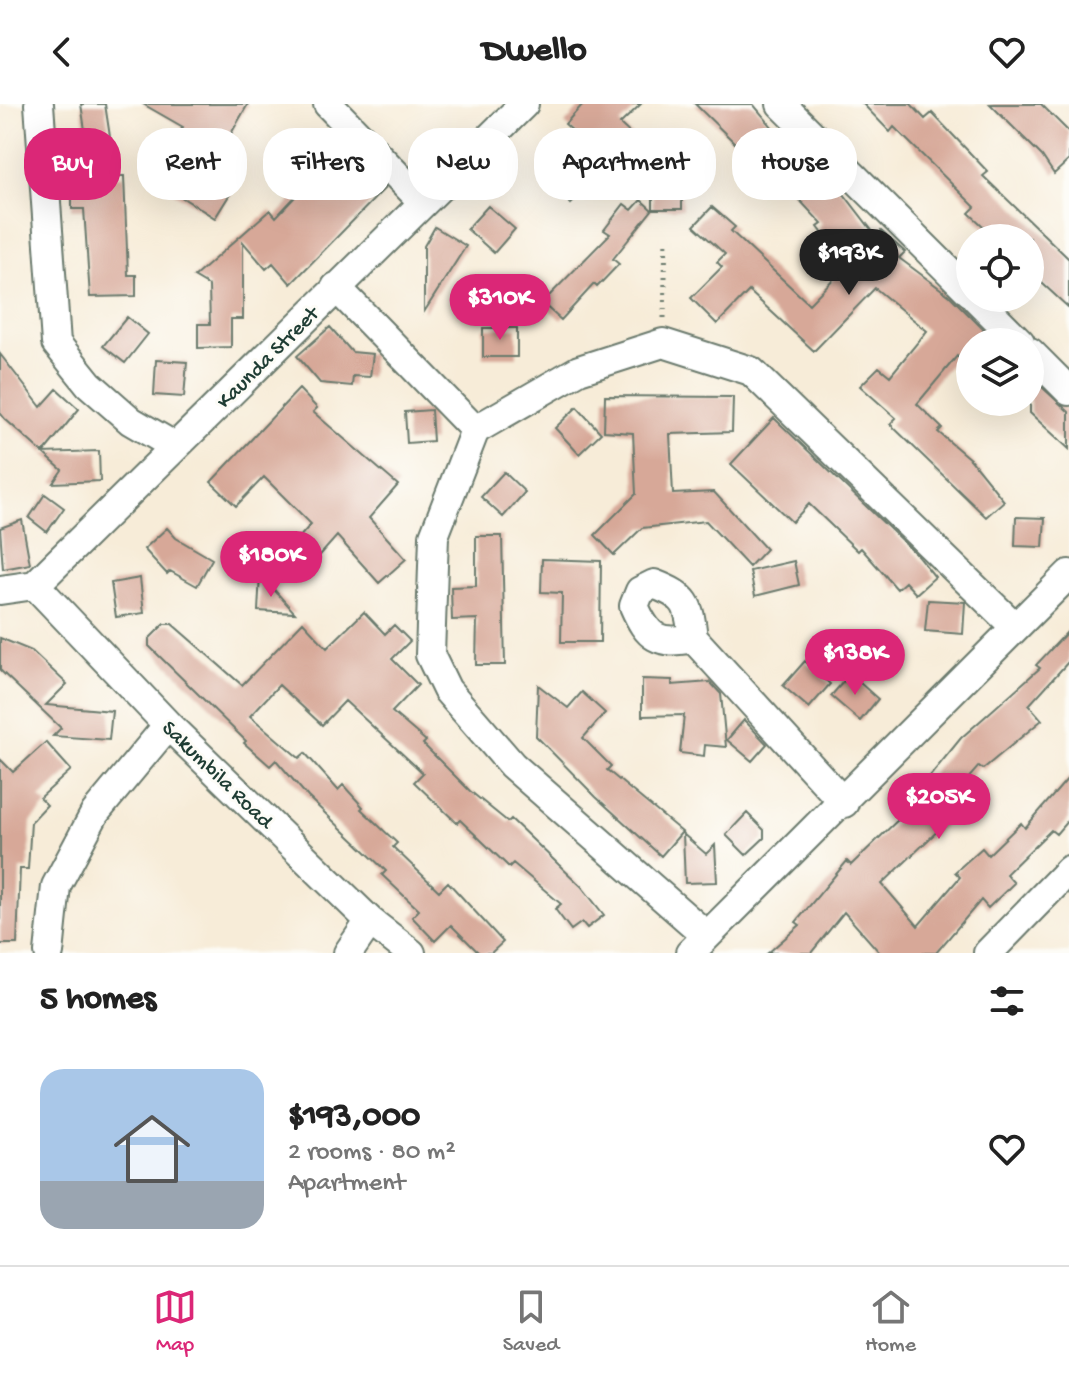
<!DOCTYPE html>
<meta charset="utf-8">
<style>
:root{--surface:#fff;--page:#f2f2f2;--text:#222;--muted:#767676;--line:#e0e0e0;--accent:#db2777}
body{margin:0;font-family:"Gochi Hand",sans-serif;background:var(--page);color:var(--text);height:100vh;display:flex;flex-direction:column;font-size:30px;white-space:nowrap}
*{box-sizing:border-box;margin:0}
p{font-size:26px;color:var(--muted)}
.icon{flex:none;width:44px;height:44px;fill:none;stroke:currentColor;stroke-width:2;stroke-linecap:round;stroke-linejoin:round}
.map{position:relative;height:849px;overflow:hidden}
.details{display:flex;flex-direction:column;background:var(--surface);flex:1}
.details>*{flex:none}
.banner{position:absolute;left:24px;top:24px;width:1022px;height:72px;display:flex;gap:16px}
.fabs{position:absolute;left:956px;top:120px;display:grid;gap:16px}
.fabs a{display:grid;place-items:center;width:88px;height:88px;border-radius:50%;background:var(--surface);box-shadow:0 8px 32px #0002;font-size:40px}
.price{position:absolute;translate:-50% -68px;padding:0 18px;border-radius:28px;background:var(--accent);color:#fff;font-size:26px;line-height:52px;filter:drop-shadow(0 2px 4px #0008)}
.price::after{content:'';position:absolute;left:50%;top:48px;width:24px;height:18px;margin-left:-12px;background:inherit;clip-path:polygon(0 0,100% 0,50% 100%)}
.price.current{background:#222;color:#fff}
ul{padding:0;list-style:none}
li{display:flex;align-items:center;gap:24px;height:200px;padding:0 40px}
li span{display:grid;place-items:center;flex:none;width:224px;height:160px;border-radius:24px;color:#555}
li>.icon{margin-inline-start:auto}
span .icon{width:96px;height:96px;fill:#fffc;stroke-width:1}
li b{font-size:34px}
h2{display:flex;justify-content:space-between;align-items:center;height:96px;padding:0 40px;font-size:34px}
.chip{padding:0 28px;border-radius:32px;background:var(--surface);box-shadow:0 8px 32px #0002;font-size:28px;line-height:72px}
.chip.current{background:var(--accent);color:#fff}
header{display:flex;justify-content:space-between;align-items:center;height:104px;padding:0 40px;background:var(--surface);font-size:36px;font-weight:700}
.dock{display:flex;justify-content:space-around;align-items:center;height:112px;border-top:2px solid var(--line);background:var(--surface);font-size:22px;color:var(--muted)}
.dock a{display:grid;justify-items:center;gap:4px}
.dock .current{color:var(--accent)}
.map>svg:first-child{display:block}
.building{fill:#d7a898}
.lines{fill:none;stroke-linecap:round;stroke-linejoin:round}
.street-casing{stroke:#6b7a6d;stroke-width:32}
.path{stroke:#6b7a6d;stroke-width:5;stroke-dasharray:2 6;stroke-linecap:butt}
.street{stroke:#fff;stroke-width:28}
.labels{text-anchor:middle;stroke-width:6;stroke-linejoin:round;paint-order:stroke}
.street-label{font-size:22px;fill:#1f3d34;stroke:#fdfcf7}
</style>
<header><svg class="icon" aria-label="back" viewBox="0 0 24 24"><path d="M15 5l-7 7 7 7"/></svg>Dwello<svg class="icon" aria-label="heart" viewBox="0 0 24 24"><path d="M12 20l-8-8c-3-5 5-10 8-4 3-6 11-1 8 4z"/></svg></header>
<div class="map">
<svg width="1069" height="849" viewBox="0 0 1069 849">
<rect width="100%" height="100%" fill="#fdfcf7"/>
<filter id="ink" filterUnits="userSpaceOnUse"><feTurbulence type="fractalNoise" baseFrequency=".0125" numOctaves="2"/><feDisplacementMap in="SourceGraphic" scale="16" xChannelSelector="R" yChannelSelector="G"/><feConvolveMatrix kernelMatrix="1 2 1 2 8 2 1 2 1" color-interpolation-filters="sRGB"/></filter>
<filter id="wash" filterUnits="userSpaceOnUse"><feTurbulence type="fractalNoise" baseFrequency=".006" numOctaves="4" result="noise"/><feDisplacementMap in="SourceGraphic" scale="32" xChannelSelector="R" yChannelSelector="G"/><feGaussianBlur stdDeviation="1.8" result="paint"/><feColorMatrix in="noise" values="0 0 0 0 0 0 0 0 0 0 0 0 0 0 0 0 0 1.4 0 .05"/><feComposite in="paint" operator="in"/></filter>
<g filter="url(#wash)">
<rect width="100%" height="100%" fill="#f7ecd8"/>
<g id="blocks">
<!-- building -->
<path class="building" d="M81,0H105L116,72H124L128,171H136V192L90,193L84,105H72V72H92Z
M143,0H248L213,61L238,77L215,114L151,74L183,23Z
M583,0H641L620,20L635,34L571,100L554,82L592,44L565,20Z
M695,0H753L808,66L813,60L840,85L877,133L881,127L905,148L899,154L950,192L996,238H970V264L957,252L917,300L942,324L938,328L971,356L1004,397L986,413L890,320L896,314L860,282L879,263L890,272L927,227L875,184L814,247L749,187L717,220L691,194L722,163L717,158L725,150L694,122L712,103L735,123L731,127L809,200L847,161L818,123L822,120L744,36L738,42Z
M863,0H911L925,15L932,9L988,68L983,72L1069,155V204L1030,168V134H996L969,109L975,103L894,23L890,28Z
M990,0H1041L1069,28V56L1054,70L1042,52Z
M344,41L385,84L291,180L273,159L266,165L243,138V215H231V243L198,244V220H210L209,182L194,173L270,106L276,113Z
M653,77L682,78V105H653Z
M641,96L652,106L613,155L619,160L597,183L594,180L561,216L542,199L610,130L604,126L624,100L632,106Z
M488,102L515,125L494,149L467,125Z
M435,123L466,142L424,208V142Z
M127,213L148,230L125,259L103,242Z
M330,223L352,248L373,250L370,273L353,272L352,282L320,279L297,252Z
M483,224H517V253H483Z
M0,250L41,303L57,285L79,305L43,349L99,347L100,377L53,379L62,366L5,315L0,309Z
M156,256L187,258L184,293L154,291Z
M1030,272L1069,308V345L1030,309Z
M299,285L317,304L313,308L398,381L369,414L406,455L379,479L337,432L306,467L286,449L311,420L264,373L236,402L211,378Z
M605,292L733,293L732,328L670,330L673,390L714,388L766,445L749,463L706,417L642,424L614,451L595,431L636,390L633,329L604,327Z
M577,303L601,329L579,350L555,324Z
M431,306L433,337L407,339L405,308Z
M774,314L918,452L935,473L916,490L905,478L897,485L861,444L858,447L809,400L792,418L731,360Z
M504,368L525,388L503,413L481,393Z
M45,390L64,404L47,428L29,414Z
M1016,413L1045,414L1043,443L1015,442Z
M22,416L30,460L3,465L0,424Z
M167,424L176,434L212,455L197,482L170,467L167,470L144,445Z
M476,432H502L505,561H476L477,515L452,516L451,483L476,482Z
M542,455L601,457L600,538H561L562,489L541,488Z
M794,457L799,481L755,492L750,467Z
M260,470L295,509L258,507Z
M140,474L144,509L116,513L111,479Z
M928,496L965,498L963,530L925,527Z
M364,508L385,530L394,521L410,537L392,555L418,581L392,608L426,637L423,640L470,687L508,718L511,715L581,782L604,811L587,824L582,818L571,826L555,805L561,800L513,759L509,763L460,716L457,719L414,678L423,669L345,597L322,621L279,581L250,612L299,654L305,649L338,686L343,681L363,703L361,705L397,739L393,743L439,787L448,778L503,838L491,849H479L451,821L435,837L412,813L419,806L382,771L386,767L308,693L276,656L270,662L244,639L246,637L149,542V535L164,520H172L242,581L303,518L327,544Z
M1069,526V557L1029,601L1042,616L983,665L979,662L938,709L947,718L882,780L918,822L960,773L955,768L982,744L988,751L1021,719L1025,724L1069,673V715L1056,730L1051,726L1006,770L1014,779L988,804L981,796L936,849H880L844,808L811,849H768L800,821L796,818L847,757L851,761L902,712L896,706L922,682L961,634L1040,564L1036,561Z
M0,534L32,547L67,580L46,601L112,607L109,636L53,632L61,624L0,566Z
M805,557L830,580L809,604L783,582Z
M850,570L878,595L860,617L831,592Z
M642,575L672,576V581L710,578L721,590L726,643L705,641L704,652L680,649L684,611L642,612Z
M538,581L568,604L582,588L605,609L583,634L611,662L607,666L682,728L661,752L596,693L536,632Z
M744,616L767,640L752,657L727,636Z
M46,638L71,666L40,694L47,701L31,718L28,765H20L17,840H0V655L13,668Z
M747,709L764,726V734L746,751L726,731Z
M683,730L706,750L715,741L717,778L685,779Z"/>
</g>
</g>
<g filter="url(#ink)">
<use href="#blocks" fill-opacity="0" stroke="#6b7a6d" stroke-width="2"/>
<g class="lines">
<defs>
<path id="street" d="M39,0L56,239L89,280L131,317L174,342
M328,0L423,98
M781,0L970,188
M336,183L475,326
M976,194L1020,238
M1030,248L1069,287
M35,481L168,621L370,817L411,849
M0,486L35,481L524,0
M693,534C658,541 648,534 634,502L640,487L654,480C687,493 689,499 693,534L844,699
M707,832L512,661L447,586L430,551L434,432L475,326L579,266L663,239L751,267L1015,523
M49,849L56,782L95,709L168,621
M348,849L370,817
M690,849L1069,470
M988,849L1069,766"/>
</defs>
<!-- street casing -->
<use href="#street" class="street-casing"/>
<!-- path -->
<path class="path" d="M664,214L666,134"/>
<!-- street -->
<use href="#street" class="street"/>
</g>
</g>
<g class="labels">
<!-- street labels -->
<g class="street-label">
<text transform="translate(266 252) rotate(-45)" y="8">Kaunda Street</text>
<text transform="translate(219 669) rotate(44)" y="8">Sakumbila Road</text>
</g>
</g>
</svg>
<div class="fabs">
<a><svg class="icon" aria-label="locate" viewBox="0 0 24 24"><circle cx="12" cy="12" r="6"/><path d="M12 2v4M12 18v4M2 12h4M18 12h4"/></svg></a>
<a><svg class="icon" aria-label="layers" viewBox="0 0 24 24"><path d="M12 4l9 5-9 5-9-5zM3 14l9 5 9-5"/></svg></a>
</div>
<b class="price current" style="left:849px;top:193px">$193K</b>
<b class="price" style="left:500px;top:238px">$310K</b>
<b class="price" style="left:271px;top:495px">$180K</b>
<b class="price" style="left:855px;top:593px">$138K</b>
<b class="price" style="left:939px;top:737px">$205K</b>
<div class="banner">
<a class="chip current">Buy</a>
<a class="chip">Rent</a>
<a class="chip">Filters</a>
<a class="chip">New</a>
<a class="chip">Apartment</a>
<a class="chip">House</a>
</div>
</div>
<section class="details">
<h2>5 homes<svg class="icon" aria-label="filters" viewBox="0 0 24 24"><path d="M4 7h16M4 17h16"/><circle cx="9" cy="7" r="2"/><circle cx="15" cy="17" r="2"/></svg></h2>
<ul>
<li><span style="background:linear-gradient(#a9c7e8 70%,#9aa5b1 0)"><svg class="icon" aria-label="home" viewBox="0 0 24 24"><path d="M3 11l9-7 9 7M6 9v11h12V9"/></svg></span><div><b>$193,000</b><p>2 rooms · 80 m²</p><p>Apartment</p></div><svg class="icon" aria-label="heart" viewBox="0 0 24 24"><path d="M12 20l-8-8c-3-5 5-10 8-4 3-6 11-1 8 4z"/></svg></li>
</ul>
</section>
<nav class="dock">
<a class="current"><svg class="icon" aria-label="map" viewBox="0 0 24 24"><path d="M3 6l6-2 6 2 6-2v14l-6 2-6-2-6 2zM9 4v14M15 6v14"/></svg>Map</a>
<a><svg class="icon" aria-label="saved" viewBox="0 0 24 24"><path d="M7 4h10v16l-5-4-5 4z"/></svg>Saved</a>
<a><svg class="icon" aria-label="home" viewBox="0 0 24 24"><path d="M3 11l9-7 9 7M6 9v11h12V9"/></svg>Home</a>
</nav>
